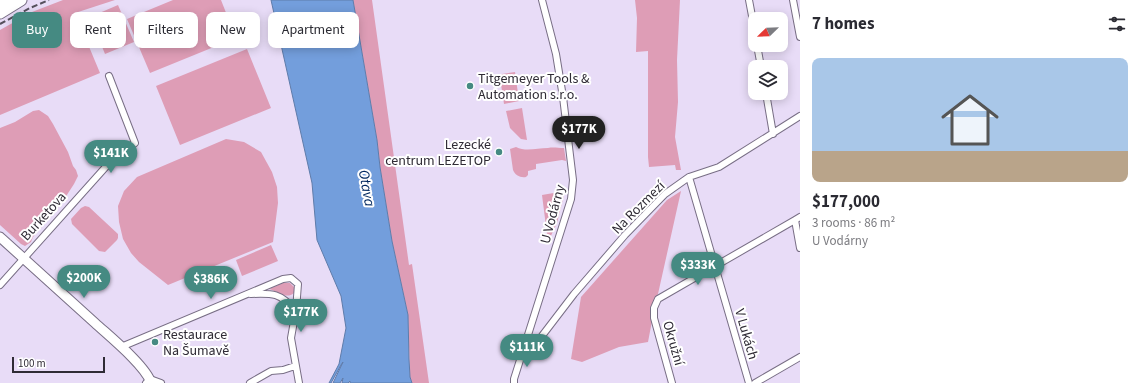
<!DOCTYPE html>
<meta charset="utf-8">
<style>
:root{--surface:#fff;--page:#f7f7f7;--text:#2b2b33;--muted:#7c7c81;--line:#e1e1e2;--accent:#458a82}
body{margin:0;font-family:"Source Sans 3",sans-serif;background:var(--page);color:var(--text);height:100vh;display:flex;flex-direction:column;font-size:15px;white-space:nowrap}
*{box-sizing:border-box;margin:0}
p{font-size:13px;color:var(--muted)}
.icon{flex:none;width:22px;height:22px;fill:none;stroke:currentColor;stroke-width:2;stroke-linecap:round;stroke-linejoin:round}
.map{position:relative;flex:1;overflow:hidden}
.panel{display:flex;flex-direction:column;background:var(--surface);width:340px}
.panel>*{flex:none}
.guide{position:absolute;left:12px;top:12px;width:380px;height:36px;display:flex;gap:8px}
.needle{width:26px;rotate:247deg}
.tools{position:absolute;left:748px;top:12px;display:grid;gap:8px}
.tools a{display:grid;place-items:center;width:40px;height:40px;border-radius:8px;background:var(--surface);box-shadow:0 2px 10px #0003;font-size:20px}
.scale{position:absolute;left:12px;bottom:10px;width:93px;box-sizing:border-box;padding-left:4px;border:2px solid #2f2b35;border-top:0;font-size:11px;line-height:14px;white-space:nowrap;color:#2f2b35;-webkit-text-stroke:3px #fff;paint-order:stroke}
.price{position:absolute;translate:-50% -34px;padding:0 9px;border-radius:14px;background:var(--accent);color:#fff;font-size:13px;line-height:26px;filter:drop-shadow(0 1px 2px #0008)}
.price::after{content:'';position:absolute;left:50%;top:24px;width:12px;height:9px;margin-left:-6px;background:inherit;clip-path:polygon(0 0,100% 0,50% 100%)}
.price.selected{background:#222;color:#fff}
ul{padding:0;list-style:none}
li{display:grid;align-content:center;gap:8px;height:212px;padding:0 12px}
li+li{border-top:1px solid var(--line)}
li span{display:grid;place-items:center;height:124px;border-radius:8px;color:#555}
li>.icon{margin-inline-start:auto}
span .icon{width:72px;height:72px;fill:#fffc;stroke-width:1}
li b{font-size:17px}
h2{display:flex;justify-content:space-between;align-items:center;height:48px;padding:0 12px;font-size:17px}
.tag{padding:0 14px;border-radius:8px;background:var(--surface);box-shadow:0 2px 10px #0003;font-size:14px;line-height:36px}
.tag.selected{background:var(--accent);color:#fff}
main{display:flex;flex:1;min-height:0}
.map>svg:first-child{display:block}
.green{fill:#de9db6}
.water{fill:#739edc;stroke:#5f7caa}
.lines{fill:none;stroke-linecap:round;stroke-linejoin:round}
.minor-casing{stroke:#786e85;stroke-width:8}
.secondary-casing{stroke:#786e85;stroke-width:11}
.trunk-casing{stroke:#786e85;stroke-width:13}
.minor{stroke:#fff;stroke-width:6}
.secondary{stroke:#fff;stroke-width:9}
.trunk{stroke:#fff;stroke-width:11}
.rail{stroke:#55505d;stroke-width:2;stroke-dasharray:6 3;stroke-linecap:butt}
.poi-dot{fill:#458a82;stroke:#fff;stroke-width:1.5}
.labels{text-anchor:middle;stroke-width:4;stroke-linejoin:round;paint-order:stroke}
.poi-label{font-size:14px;fill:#2f2b35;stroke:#fff;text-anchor:start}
.street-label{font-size:14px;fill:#2f2b35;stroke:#fff}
.water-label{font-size:15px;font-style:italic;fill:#00275e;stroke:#fff}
</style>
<main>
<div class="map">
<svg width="800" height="383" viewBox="0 0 800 383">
<rect width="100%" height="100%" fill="#e8dcf7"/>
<!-- green -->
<path class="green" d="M63,0H115L75,13L100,73L0,115V30L32,12Z
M173,0H221L236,38L150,73L127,19Z
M353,0H372L409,265L412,264L429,383H412L410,377L408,315L392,241L380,167L377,140Z
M635,0H680L677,60L678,102L675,137L681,170H676L675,165L649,167L648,157V51L636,52L637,18Z
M118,5L134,42L105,54L90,17Z
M247,49L271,108L180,145L156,86Z
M515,72L519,101L504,104L500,78L502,74Z
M522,108L527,140L521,139L510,128L506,111Z
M39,110L48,116L53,124L68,152L73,166L76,170L78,176L74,184L61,204L33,237L31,242L25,246L21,244L0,225V128L15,122L33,111Z
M226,139L244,142L261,152L272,172L277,187L278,203L273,242L168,285L139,262L131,253L123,239L119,222L118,206L124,191L137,177Z
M516,147C526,152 537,148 548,148C553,147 558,148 564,148L566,161L562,160L536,164V169L528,171V175L526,177C520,178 515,175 513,170L510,149Z
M565,191L557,223L548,242L542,195Z
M681,191L658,294L651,308L652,321L648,342L619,347L582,362L571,359L581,297L667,200Z
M85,206L89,207L118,234V238L117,240L105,252L99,251L72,224L71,219L81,208Z
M271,245L278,261L242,276L236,260Z
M283,283H290L294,287V293C286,300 278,291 269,289Z"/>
<!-- water -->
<path class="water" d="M271,0H353L377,140L380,167L392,241L408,315L409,359L410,377L412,383H350V381L348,383H342L343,378L340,383H333L343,362L341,365L331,383H329L339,364L346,328L341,296L317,240L312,183Z"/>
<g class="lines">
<defs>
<path id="minor" d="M749,0L755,32
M793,0L800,37
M757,45L761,67
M766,93L773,134
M689,177L749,383
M800,217L795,220L800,248
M0,285L111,161L135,143L109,76
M251,294C274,293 279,293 296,310
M121,347L283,279L291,278L298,284L296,310L291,338L299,383
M523,351L530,349L535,345L574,294L625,235L665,194L689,177L719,167L800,116
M146,383L150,379L161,383
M250,383L271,371L283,370L295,366
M514,383V379L571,199L573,180L563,97L556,54L542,0
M672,383L654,318V308L658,299L795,220
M755,383L800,357"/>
<path id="secondary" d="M0,237C32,266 64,295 95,323C109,336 146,366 151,383"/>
<path id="trunk" d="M0,3L5,0
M0,13L21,0"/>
</defs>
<!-- minor casing -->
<use href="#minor" class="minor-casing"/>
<!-- secondary casing -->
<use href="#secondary" class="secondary-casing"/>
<!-- trunk casing -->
<use href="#trunk" class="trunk-casing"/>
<!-- minor -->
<use href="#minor" class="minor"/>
<!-- secondary -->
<use href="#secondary" class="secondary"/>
<!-- trunk -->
<use href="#trunk" class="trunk"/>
<!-- rail -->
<path class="rail" d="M0,24L30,8L49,0"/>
</g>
<!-- markers -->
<g class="poi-dot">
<circle cx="470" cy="86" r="4"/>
<circle cx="499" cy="152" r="4"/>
<circle cx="155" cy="342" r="4"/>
</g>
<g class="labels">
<!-- poi labels -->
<g class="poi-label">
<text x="478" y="83">Titgemeyer Tools &amp;<tspan x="478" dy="16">Automation s.r.o.</tspan></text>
<text x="491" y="149" text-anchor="end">Lezecké<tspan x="491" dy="16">centrum LEZETOP</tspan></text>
<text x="163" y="339">Restaurace<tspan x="163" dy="16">Na Šumavě</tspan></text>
</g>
<!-- street labels -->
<g class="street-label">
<text transform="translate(638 207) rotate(-45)" y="5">Na Rozmezí</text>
<text transform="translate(552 214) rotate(-75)" y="5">U Vodárny</text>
<text transform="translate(43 216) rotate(-48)" y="5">Burketova</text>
<text transform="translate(747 334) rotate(74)" y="5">V Lukách</text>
<text transform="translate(674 343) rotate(74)" y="5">Okružní</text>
</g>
<!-- water labels -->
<g class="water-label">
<text transform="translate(367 188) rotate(80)" y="5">Otava</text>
</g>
</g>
</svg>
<div class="tools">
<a><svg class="needle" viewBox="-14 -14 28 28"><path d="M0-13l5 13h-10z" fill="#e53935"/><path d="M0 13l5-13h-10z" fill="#7c7c81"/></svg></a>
<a><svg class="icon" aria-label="layers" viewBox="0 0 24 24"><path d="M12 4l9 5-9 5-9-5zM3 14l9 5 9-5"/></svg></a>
</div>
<div class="scale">100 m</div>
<b class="price selected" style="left:579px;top:150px">$177K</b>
<b class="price" style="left:111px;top:174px">$141K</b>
<b class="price" style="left:698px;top:286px">$333K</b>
<b class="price" style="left:84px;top:299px">$200K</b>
<b class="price" style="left:211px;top:300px">$386K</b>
<b class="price" style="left:301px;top:333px">$177K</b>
<b class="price" style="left:527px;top:368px">$111K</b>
<div class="guide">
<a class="tag selected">Buy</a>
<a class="tag">Rent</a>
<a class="tag">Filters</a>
<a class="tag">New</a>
<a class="tag">Apartment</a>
</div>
</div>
<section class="panel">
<h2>7 homes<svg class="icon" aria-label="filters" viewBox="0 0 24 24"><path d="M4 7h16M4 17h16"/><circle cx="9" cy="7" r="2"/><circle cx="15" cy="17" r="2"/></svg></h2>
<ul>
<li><span style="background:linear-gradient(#a9c7e8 75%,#b9a48a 0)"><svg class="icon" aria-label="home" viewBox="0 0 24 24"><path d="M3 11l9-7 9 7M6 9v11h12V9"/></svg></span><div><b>$177,000</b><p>3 rooms · 86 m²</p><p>U Vodárny</p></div></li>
</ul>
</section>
</main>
